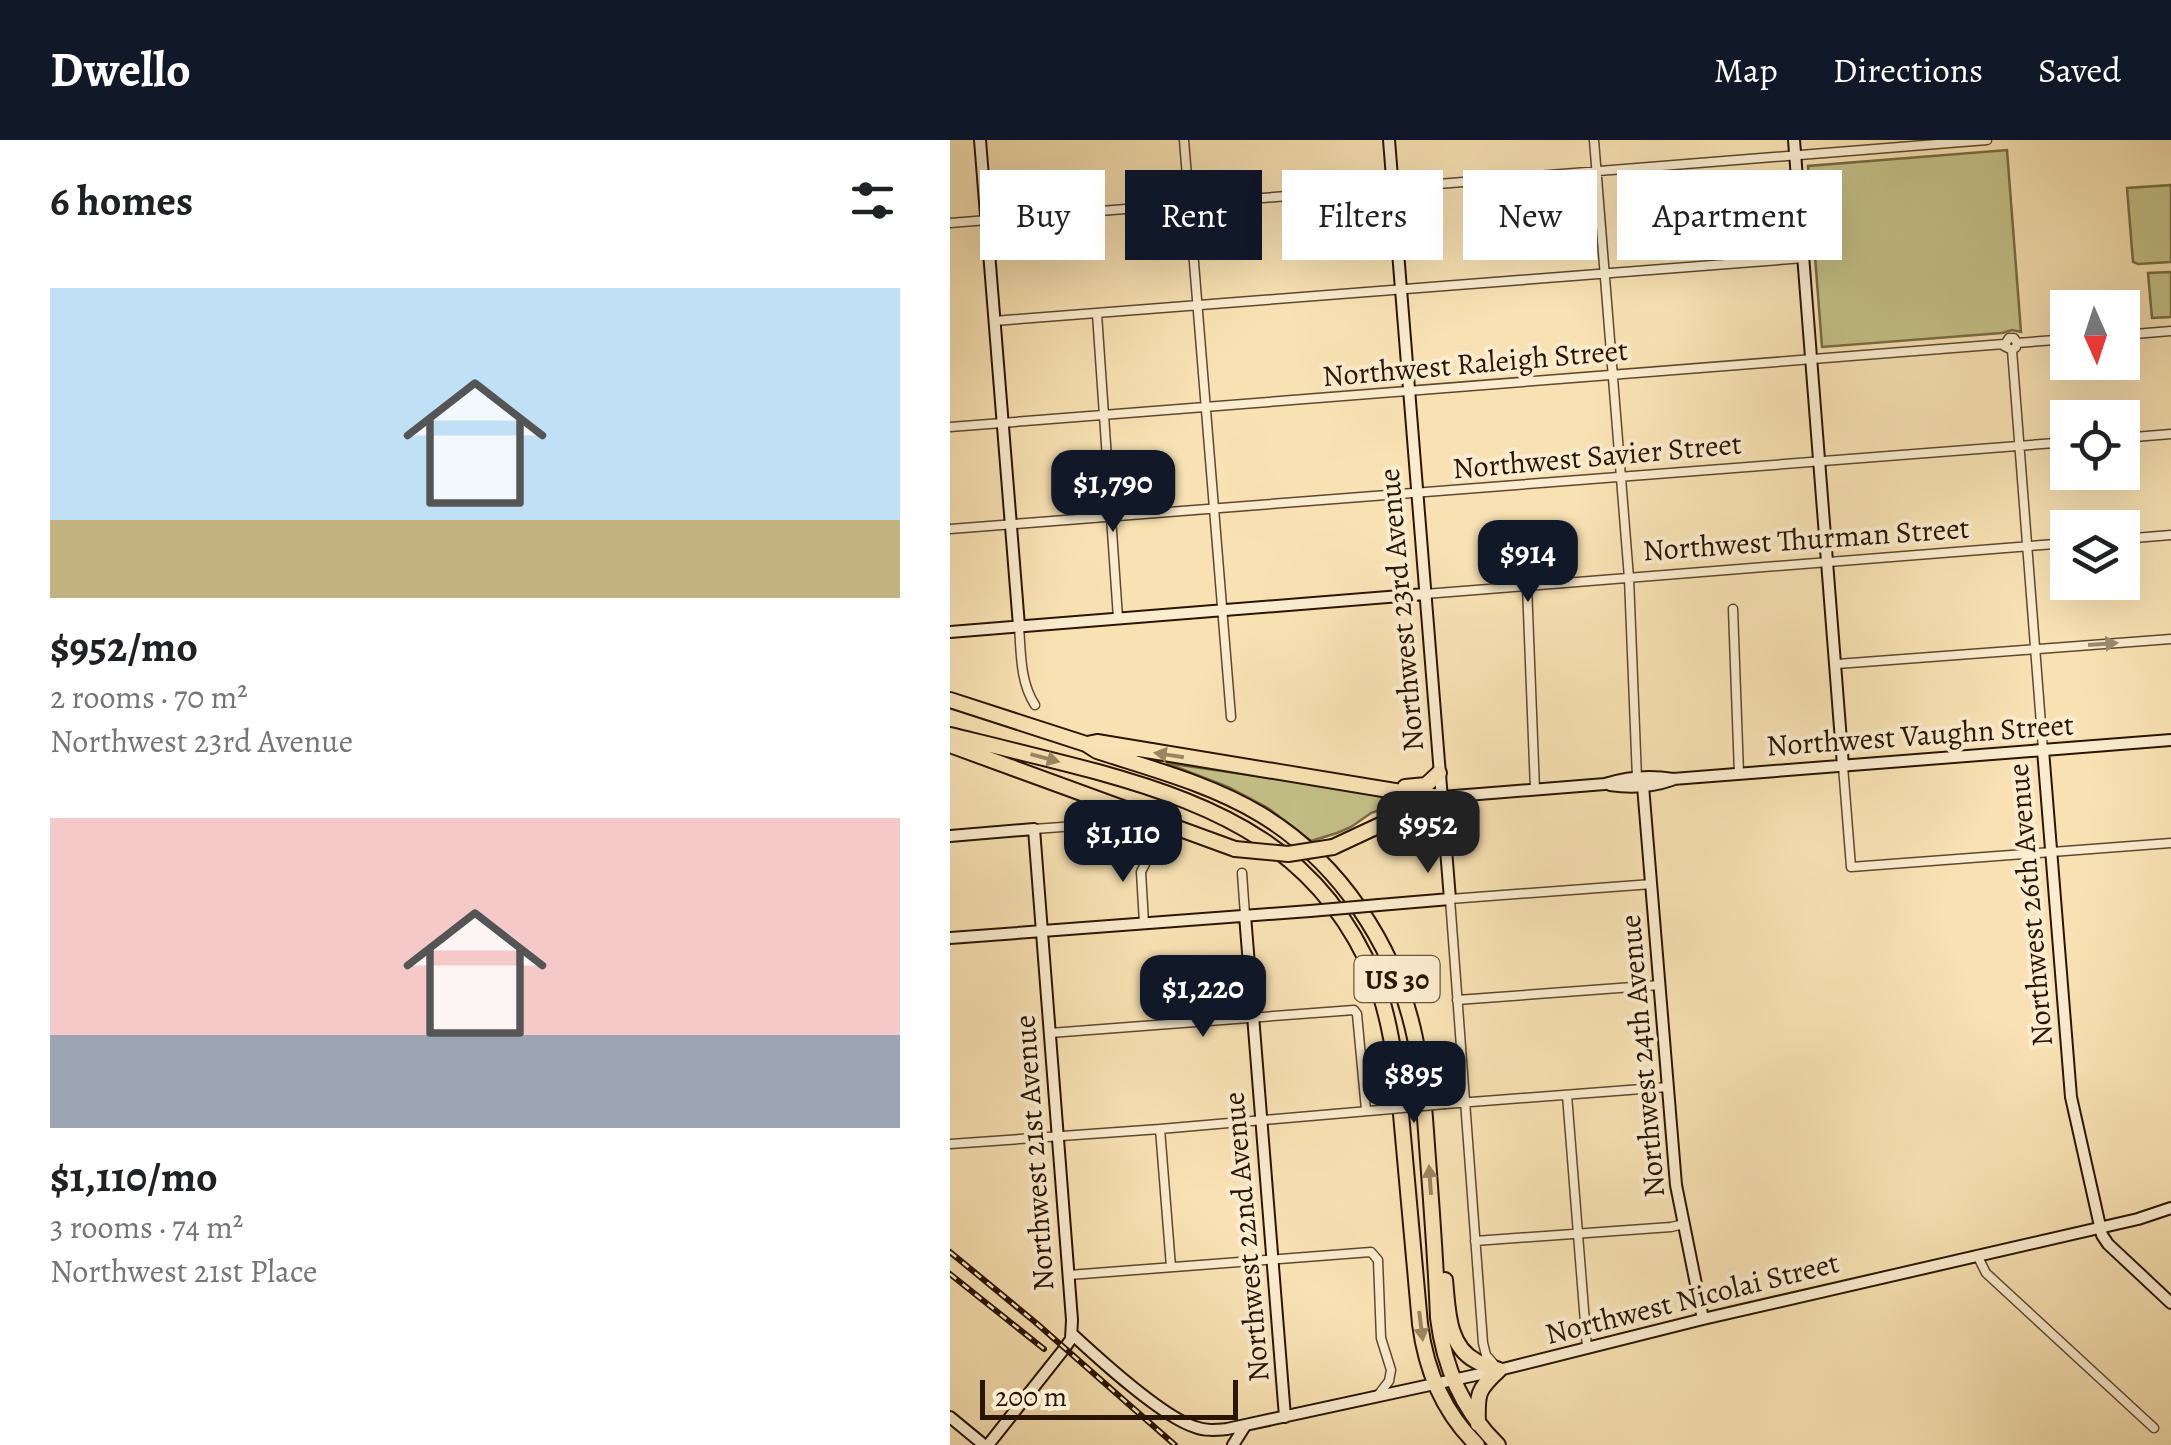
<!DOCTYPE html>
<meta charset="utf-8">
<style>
:root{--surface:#fff;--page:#f6f6f6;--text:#202124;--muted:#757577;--accent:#111827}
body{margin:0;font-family:Alegreya,serif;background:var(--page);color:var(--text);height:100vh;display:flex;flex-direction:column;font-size:38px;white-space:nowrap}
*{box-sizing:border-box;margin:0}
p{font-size:32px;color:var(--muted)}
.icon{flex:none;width:55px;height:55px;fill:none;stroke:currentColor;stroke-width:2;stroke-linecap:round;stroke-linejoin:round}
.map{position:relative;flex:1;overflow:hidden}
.panel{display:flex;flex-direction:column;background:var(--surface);width:950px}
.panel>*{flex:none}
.guide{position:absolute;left:30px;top:30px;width:950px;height:90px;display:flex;gap:20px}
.needle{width:65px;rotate:177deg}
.tools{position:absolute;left:1100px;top:150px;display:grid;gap:20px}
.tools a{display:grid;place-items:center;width:90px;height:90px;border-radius:0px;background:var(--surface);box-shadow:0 10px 40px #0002;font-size:50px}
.scale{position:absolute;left:30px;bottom:25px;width:258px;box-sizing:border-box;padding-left:10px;border:5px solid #2a1501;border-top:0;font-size:28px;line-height:35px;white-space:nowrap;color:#2a1501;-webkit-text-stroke:8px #faecce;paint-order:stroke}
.price{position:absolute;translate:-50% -85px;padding:0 22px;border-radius:20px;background:var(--accent);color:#fff;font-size:32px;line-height:65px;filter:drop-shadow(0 2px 5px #0008)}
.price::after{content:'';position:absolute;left:50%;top:60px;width:30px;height:22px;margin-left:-15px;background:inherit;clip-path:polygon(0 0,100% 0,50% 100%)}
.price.selected{background:#222;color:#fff}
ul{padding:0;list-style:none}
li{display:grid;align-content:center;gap:20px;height:530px;padding:0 50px}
li span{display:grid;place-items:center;height:310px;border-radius:0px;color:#555}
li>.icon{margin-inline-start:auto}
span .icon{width:180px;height:180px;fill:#fffc;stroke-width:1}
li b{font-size:42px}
h2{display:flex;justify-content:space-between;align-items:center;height:120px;padding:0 50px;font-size:42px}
.chip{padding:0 35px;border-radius:0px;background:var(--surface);box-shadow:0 10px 40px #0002;font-size:35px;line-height:90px}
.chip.selected{background:var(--accent);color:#fff}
header{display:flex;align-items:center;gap:60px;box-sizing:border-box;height:140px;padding:0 50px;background:var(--accent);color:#fff}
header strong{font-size:48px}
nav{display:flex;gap:55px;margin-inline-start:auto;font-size:35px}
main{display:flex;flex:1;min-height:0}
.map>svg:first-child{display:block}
.green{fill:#c4c188;stroke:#776b44;stroke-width:2.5}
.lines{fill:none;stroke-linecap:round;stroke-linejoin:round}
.street-casing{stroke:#5e482e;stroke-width:11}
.secondary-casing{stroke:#2a1501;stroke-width:14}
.highway-casing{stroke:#2a1501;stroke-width:18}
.street{stroke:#faecce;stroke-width:8}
.secondary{stroke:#faecce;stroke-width:10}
.highway{stroke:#f8e2b3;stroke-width:14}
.rail-casing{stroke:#2a1501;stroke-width:6}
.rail{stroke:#faecce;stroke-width:2.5;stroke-dasharray:8;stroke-linecap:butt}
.street-bridge-casing{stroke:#5e482e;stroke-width:11;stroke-linecap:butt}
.secondary-bridge-casing{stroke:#2a1501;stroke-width:14;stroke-linecap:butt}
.highway-bridge-casing{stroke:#2a1501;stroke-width:18;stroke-linecap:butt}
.street-bridge{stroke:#faecce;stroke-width:8}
.secondary-bridge{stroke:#faecce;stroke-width:10}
.highway-bridge{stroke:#f8e2b3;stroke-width:14}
.oneway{fill:#9c8b72}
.oneway2{fill:#9b8663}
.labels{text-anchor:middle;stroke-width:8;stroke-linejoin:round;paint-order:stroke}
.shield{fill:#faecce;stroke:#68563e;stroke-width:2.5}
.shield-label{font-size:28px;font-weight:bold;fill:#2a1501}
.street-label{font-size:30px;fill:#2a1501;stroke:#faecce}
</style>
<header>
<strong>Dwello</strong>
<nav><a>Map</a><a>Directions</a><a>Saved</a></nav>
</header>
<main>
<section class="panel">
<h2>6 homes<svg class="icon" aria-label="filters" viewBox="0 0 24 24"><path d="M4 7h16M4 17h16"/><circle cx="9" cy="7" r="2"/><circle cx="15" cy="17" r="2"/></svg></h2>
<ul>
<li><span style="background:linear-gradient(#bfe0f5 75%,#c2b280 0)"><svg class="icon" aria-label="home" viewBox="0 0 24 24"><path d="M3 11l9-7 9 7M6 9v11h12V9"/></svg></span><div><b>$952/mo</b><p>2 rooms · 70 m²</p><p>Northwest 23rd Avenue</p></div></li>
<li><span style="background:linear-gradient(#f6c9c9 70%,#9aa5b1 0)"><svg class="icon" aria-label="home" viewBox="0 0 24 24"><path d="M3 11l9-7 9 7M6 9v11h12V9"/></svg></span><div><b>$1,110/mo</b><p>3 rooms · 74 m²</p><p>Northwest 21st Place</p></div></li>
</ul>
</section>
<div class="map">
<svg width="1221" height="1305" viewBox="0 0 1221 1305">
<rect width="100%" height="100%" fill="#f8e2b3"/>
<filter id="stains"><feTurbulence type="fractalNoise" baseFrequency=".002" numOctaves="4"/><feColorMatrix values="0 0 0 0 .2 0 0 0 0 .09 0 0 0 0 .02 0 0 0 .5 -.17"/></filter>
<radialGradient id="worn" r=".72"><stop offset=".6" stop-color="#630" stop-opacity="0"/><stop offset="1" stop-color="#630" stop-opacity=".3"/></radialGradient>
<!-- green -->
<path class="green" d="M1057,10L1071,192L1062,190L1052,193L872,207L858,26Z
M1221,45V122L1188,124L1183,122L1177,48Z
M1221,132V177L1202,178L1198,133Z
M216,623L460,658L421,673L401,687L387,693L361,701L318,668L278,647Z"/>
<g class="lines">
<defs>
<path id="street" d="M234,0L281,577
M644,0L679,438L687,638
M0,83L1037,0
M147,174L168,478
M44,181L854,118
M1172,195L1221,191
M1067,203L1118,199
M1062,210L1054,206L1059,198H1064L1067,203L1066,207L1062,210L1093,610
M0,287L1054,204
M1172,298L1221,294
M0,389L1118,302
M1172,399L1221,395
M577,446L585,650
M475,454L1118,403
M783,469L789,634
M69,486C71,513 70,542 85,565
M887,524L1221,499
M893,626L901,727L1221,703
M84,689L140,685
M292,733L295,775
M194,783L191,732L199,716
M507,860L710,845
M100,893L404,870L407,874L416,970
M617,955L637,1208
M495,964L718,947
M210,989L221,1127
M0,1004L210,989L430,970
M525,1101L721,1087L734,1084
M1027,1115L1036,1133L1204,1288
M119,1135L421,1112L428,1120L431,1198L441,1230L439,1241L429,1254
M543,1223L536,1215L533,1203L500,759L702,744"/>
<path id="secondary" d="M30,0L69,486
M844,0L893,626
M0,492L475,454
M1093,610L1121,957L1152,1095L1158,1104L1221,1163
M660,645C680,648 702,647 722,640
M693,646L726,1045L753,1179
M492,657L655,644C677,637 700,635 723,639L1221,600
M0,696L84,689L122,1180L121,1199L114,1209L38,1305
M429,765L500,759L439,0
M295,775L335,1277
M0,798L360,771
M122,1194C149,1219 212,1277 245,1287C255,1291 266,1290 277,1289L549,1230L753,1179L1188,1079L1221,1068
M0,1277L34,1305
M283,1305L295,1286"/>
<path id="highway" d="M0,560L136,604L147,611C202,629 260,644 310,674C390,722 446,807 465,898C473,938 475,979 478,1019C482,1072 486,1125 488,1178C494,1227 512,1270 548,1305
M0,595C49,607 99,619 148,632C271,666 372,711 424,837C437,869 443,906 448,941L470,1184C476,1230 493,1272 527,1305
M137,604L147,602L463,654L492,657
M0,605L285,709
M455,647L476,645L489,633
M434,690C465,682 477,679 496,709
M383,707L486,659
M495,1140C498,1168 497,1206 526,1221C533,1225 542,1227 549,1230C527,1250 527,1254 528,1284"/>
</defs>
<!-- street casing -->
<use href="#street" class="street-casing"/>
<!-- secondary casing -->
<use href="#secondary" class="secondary-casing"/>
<!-- highway casing -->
<use href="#highway" class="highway-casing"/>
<!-- street -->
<use href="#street" class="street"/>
<!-- secondary -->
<use href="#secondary" class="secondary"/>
<!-- highway -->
<use href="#highway" class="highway"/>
<defs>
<path id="rail" d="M0,1112L85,1182L225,1305
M0,1134L94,1209"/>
</defs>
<!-- rail casing -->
<use href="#rail" class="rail-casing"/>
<!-- rail -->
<use href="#rail" class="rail"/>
<defs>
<path id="street-bridge" d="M430,970L495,964"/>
<path id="secondary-bridge" d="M360,771L429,765"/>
<path id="highway-bridge" d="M285,709L338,714L383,707"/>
</defs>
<!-- street-bridge casing -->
<use href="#street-bridge" class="street-bridge-casing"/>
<!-- secondary-bridge casing -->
<use href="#secondary-bridge" class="secondary-bridge-casing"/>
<!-- highway-bridge casing -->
<use href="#highway-bridge" class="highway-bridge-casing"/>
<!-- street-bridge -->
<use href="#street-bridge" class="street-bridge"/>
<!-- secondary-bridge -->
<use href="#secondary-bridge" class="secondary-bridge"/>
<!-- highway-bridge -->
<use href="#highway-bridge" class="highway-bridge"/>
</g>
<!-- one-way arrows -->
<defs><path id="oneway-solid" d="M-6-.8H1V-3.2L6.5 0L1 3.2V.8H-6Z" transform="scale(2.5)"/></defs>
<use class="oneway" href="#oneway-solid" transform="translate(1153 504) rotate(-4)"/>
<g class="oneway2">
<use href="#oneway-solid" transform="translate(219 615) rotate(-171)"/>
<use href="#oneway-solid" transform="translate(95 618) rotate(15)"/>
<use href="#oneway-solid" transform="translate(480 1040) rotate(-94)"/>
<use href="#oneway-solid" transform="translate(471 1186) rotate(83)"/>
</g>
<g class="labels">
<!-- shield labels -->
<rect class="shield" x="404.5" y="816" width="85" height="46" rx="8"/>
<g class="shield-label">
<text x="447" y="849">US 30</text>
</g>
<!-- street labels -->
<g class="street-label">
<text transform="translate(525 223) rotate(-5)" y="10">Northwest Raleigh Street</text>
<text transform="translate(647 316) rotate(-5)" y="10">Northwest Savier Street</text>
<text transform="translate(856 399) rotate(-4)" y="10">Northwest Thurman Street</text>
<text transform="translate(451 470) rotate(-95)" y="10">Northwest 23rd Avenue</text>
<text transform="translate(970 595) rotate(-4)" y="10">Northwest Vaughn Street</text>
<text transform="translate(1080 765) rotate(-95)" y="10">Northwest 26th Avenue</text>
<text transform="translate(692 916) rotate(-95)" y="10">Northwest 24th Avenue</text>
<text transform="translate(84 1013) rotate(-94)" y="10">Northwest 21st Avenue</text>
<text transform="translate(296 1097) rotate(-95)" y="10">Northwest 22nd Avenue</text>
<text transform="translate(742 1158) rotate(-14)" y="10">Northwest Nicolai Street</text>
</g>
</g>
<rect width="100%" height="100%" filter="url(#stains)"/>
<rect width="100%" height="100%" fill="url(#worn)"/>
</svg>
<div class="tools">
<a><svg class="needle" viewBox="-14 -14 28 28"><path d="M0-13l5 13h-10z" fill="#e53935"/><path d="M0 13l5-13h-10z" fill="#757577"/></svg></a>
<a><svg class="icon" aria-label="locate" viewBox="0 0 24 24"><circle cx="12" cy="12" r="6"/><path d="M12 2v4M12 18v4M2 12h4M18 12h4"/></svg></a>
<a><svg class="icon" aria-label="layers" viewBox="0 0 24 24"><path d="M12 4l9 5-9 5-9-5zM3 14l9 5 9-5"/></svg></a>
</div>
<div class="scale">200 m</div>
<b class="price" style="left:163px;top:395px">$1,790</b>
<b class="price" style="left:578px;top:465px">$914</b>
<b class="price selected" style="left:478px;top:736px">$952</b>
<b class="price" style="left:173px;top:745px">$1,110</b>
<b class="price" style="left:253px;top:900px">$1,220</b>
<b class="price" style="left:464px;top:986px">$895</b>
<div class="guide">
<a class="chip">Buy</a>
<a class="chip selected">Rent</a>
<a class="chip">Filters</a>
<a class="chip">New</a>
<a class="chip">Apartment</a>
</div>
</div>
</main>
